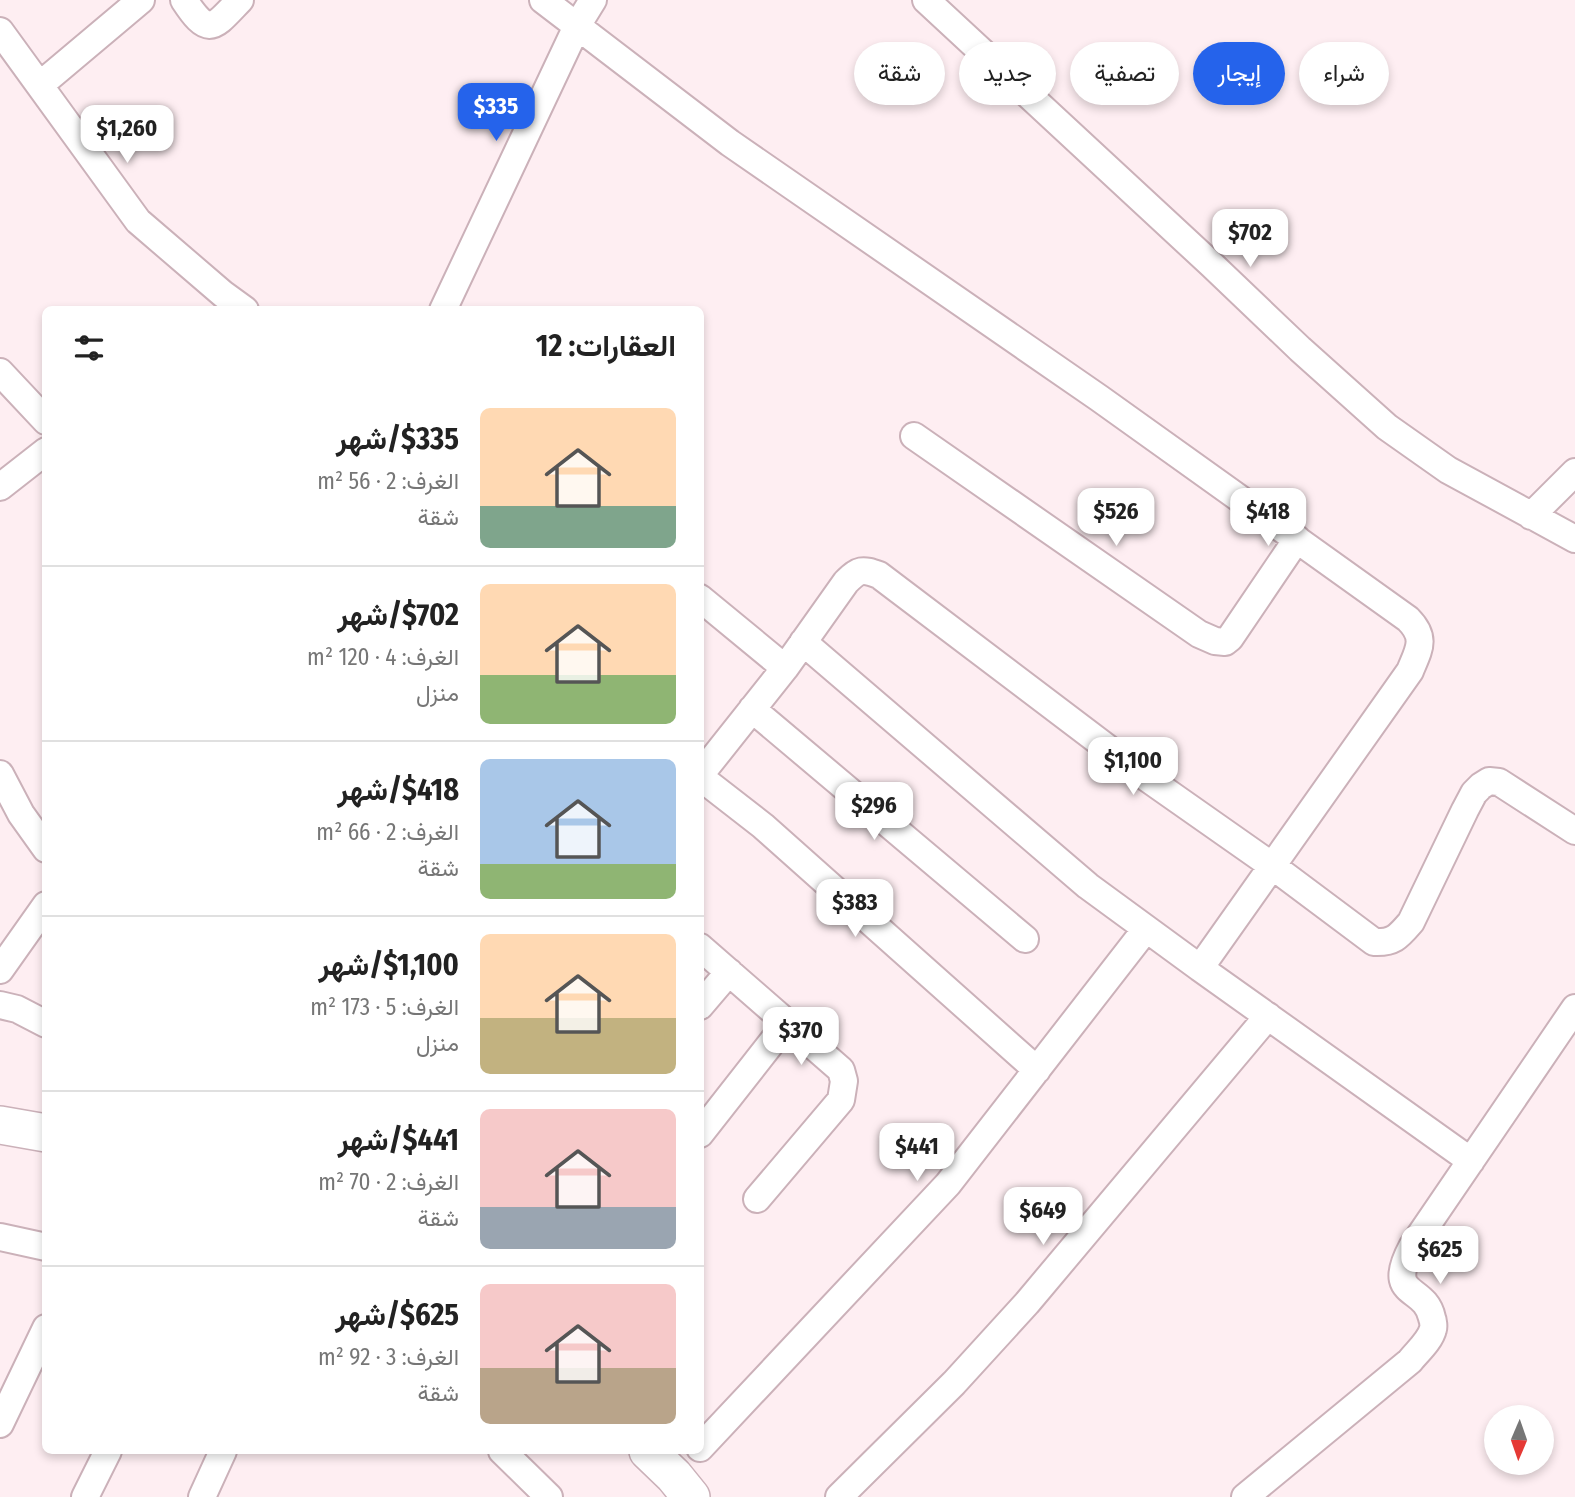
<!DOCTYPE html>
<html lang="ar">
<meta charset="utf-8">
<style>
:root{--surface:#fff;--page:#f2f2f2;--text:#222;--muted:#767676;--line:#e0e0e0;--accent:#2563eb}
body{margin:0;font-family:"Fira Sans Condensed",Vazirmatn,sans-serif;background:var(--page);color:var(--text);direction:rtl;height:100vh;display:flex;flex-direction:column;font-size:26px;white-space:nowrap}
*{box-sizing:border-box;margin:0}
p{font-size:23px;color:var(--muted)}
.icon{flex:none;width:38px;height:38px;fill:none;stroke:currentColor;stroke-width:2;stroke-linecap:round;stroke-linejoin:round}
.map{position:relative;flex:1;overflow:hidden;direction:ltr}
.sheet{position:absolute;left:42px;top:306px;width:662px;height:1148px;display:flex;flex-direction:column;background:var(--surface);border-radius:10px;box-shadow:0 4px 10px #0003;direction:rtl}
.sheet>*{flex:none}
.banner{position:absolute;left:724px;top:42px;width:665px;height:63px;direction:rtl;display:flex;gap:14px}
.needle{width:46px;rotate:182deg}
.controls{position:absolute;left:1484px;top:1405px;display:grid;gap:14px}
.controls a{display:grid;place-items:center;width:70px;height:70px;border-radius:50%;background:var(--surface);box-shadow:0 4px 10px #0003;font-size:35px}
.price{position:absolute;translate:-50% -60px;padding:0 16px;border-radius:14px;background:#fff;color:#222;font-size:23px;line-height:46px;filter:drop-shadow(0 2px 4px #0008)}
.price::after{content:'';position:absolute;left:50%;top:42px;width:21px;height:16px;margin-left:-10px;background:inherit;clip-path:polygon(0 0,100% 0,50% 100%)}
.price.selected{background:var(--accent);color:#fff}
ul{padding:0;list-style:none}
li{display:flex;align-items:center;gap:21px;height:175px;padding:0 28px}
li+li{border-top:2px solid var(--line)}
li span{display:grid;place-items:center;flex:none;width:196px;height:140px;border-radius:10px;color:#555}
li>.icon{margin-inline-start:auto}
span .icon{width:84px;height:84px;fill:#fffc;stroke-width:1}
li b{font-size:30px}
h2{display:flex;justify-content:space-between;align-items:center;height:84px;padding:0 28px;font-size:30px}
.tag{padding:0 24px;border-radius:32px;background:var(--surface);box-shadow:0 4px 10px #0003;font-size:24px;line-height:63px}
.tag.selected{background:var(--accent);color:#fff}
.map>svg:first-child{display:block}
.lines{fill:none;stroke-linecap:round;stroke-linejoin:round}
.street-casing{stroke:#cbb1b9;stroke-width:30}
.secondary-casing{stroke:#cbb1b9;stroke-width:40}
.street{stroke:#fff;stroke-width:26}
.secondary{stroke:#fff;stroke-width:37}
</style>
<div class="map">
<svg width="1575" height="1497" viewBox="0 0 1575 1497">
<rect width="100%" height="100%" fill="#feeef2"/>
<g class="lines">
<defs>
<path id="street" d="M184,0C209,38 213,28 240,0
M543,0L730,143L1099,398L1408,619C1427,638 1419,649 1410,671L1200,968L1471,1161
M926,0L1212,265L1300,349L1387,427L1448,470L1575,539
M0,31L138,221L223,294L245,310
M40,85L141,0
M443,310L577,26L593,0
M0,372L46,421
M914,436L1199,634L1215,641L1225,642L1230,638L1297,539
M0,487L46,451
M1531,516L1575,472
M700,598L785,668L846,582C859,569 862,569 879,575L1147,778L1271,865L1374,942C1394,943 1399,936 1411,922L1465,810L1474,793L1481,786L1489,781L1499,782L1575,831
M803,642L1088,886L1200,968
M752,709L1025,939
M0,774L21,814L46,849
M700,775L785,668
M700,777L763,826L1037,1070
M700,947L841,1070L844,1081L841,1100L757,1199
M0,970L46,905
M0,1005L17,1009L46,1024
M700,1006L729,972
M700,1134L787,1023
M0,1237L46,1247
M0,1424L46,1328
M700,1448L948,1184L1146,929
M502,1451L549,1497
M85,1497L108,1451
M202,1497L223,1451
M839,1497L954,1383L1027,1303L1268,1016
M1245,1497L1410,1361C1417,1352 1430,1341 1433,1329C1434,1328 1433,1320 1432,1318C1425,1284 1384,1299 1412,1247L1575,1008"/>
<path id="secondary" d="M0,1125L46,1133
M648,1451L674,1476L691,1497"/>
</defs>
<!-- street casing -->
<use href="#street" class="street-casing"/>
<!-- secondary casing -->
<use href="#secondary" class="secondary-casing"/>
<!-- street -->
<use href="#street" class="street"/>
<!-- secondary -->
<use href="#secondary" class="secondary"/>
</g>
</svg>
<div class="controls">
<a><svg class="needle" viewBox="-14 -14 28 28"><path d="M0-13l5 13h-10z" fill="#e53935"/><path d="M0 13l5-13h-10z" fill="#767676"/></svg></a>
</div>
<b class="price selected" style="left:496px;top:143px">$335</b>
<b class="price" style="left:127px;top:165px">$1,260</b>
<b class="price" style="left:1250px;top:269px">$702</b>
<b class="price" style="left:1116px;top:548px">$526</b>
<b class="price" style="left:1268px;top:548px">$418</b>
<b class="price" style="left:1133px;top:797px">$1,100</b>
<b class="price" style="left:874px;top:842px">$296</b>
<b class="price" style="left:855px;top:939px">$383</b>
<b class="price" style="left:801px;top:1067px">$370</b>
<b class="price" style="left:917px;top:1183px">$441</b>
<b class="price" style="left:1043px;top:1247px">$649</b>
<b class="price" style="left:1440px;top:1286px">$625</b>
<div class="banner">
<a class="tag">شراء</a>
<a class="tag selected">إيجار</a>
<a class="tag">تصفية</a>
<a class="tag">جديد</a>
<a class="tag">شقة</a>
</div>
<section class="sheet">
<h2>العقارات: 12<svg class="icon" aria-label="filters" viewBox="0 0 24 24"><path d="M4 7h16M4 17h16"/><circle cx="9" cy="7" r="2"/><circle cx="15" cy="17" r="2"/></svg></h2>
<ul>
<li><span style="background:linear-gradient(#ffd9b3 70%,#7fa58c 0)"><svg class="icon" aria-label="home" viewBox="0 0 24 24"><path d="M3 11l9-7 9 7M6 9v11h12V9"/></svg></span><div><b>$335/شهر</b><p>الغرف: 2 · 56 m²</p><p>شقة</p></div></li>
<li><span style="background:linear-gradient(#ffd9b3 65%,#8fb573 0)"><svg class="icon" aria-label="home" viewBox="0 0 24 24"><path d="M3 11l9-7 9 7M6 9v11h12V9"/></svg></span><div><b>$702/شهر</b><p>الغرف: 4 · 120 m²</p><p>منزل</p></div></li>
<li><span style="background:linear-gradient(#a9c7e8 75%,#8fb573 0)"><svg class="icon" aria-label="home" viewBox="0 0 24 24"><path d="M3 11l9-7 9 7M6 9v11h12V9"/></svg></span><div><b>$418/شهر</b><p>الغرف: 2 · 66 m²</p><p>شقة</p></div></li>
<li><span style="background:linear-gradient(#ffd9b3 60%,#c2b280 0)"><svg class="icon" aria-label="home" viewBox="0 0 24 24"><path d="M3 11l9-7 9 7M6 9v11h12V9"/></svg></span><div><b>$1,100/شهر</b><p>الغرف: 5 · 173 m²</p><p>منزل</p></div></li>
<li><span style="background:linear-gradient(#f6c9c9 70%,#9aa5b1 0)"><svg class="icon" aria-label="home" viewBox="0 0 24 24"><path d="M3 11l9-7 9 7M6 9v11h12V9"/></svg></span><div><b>$441/شهر</b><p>الغرف: 2 · 70 m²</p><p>شقة</p></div></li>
<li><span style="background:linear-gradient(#f6c9c9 60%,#b9a48a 0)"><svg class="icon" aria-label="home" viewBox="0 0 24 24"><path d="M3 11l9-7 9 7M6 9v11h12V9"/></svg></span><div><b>$625/شهر</b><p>الغرف: 3 · 92 m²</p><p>شقة</p></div></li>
</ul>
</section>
</div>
